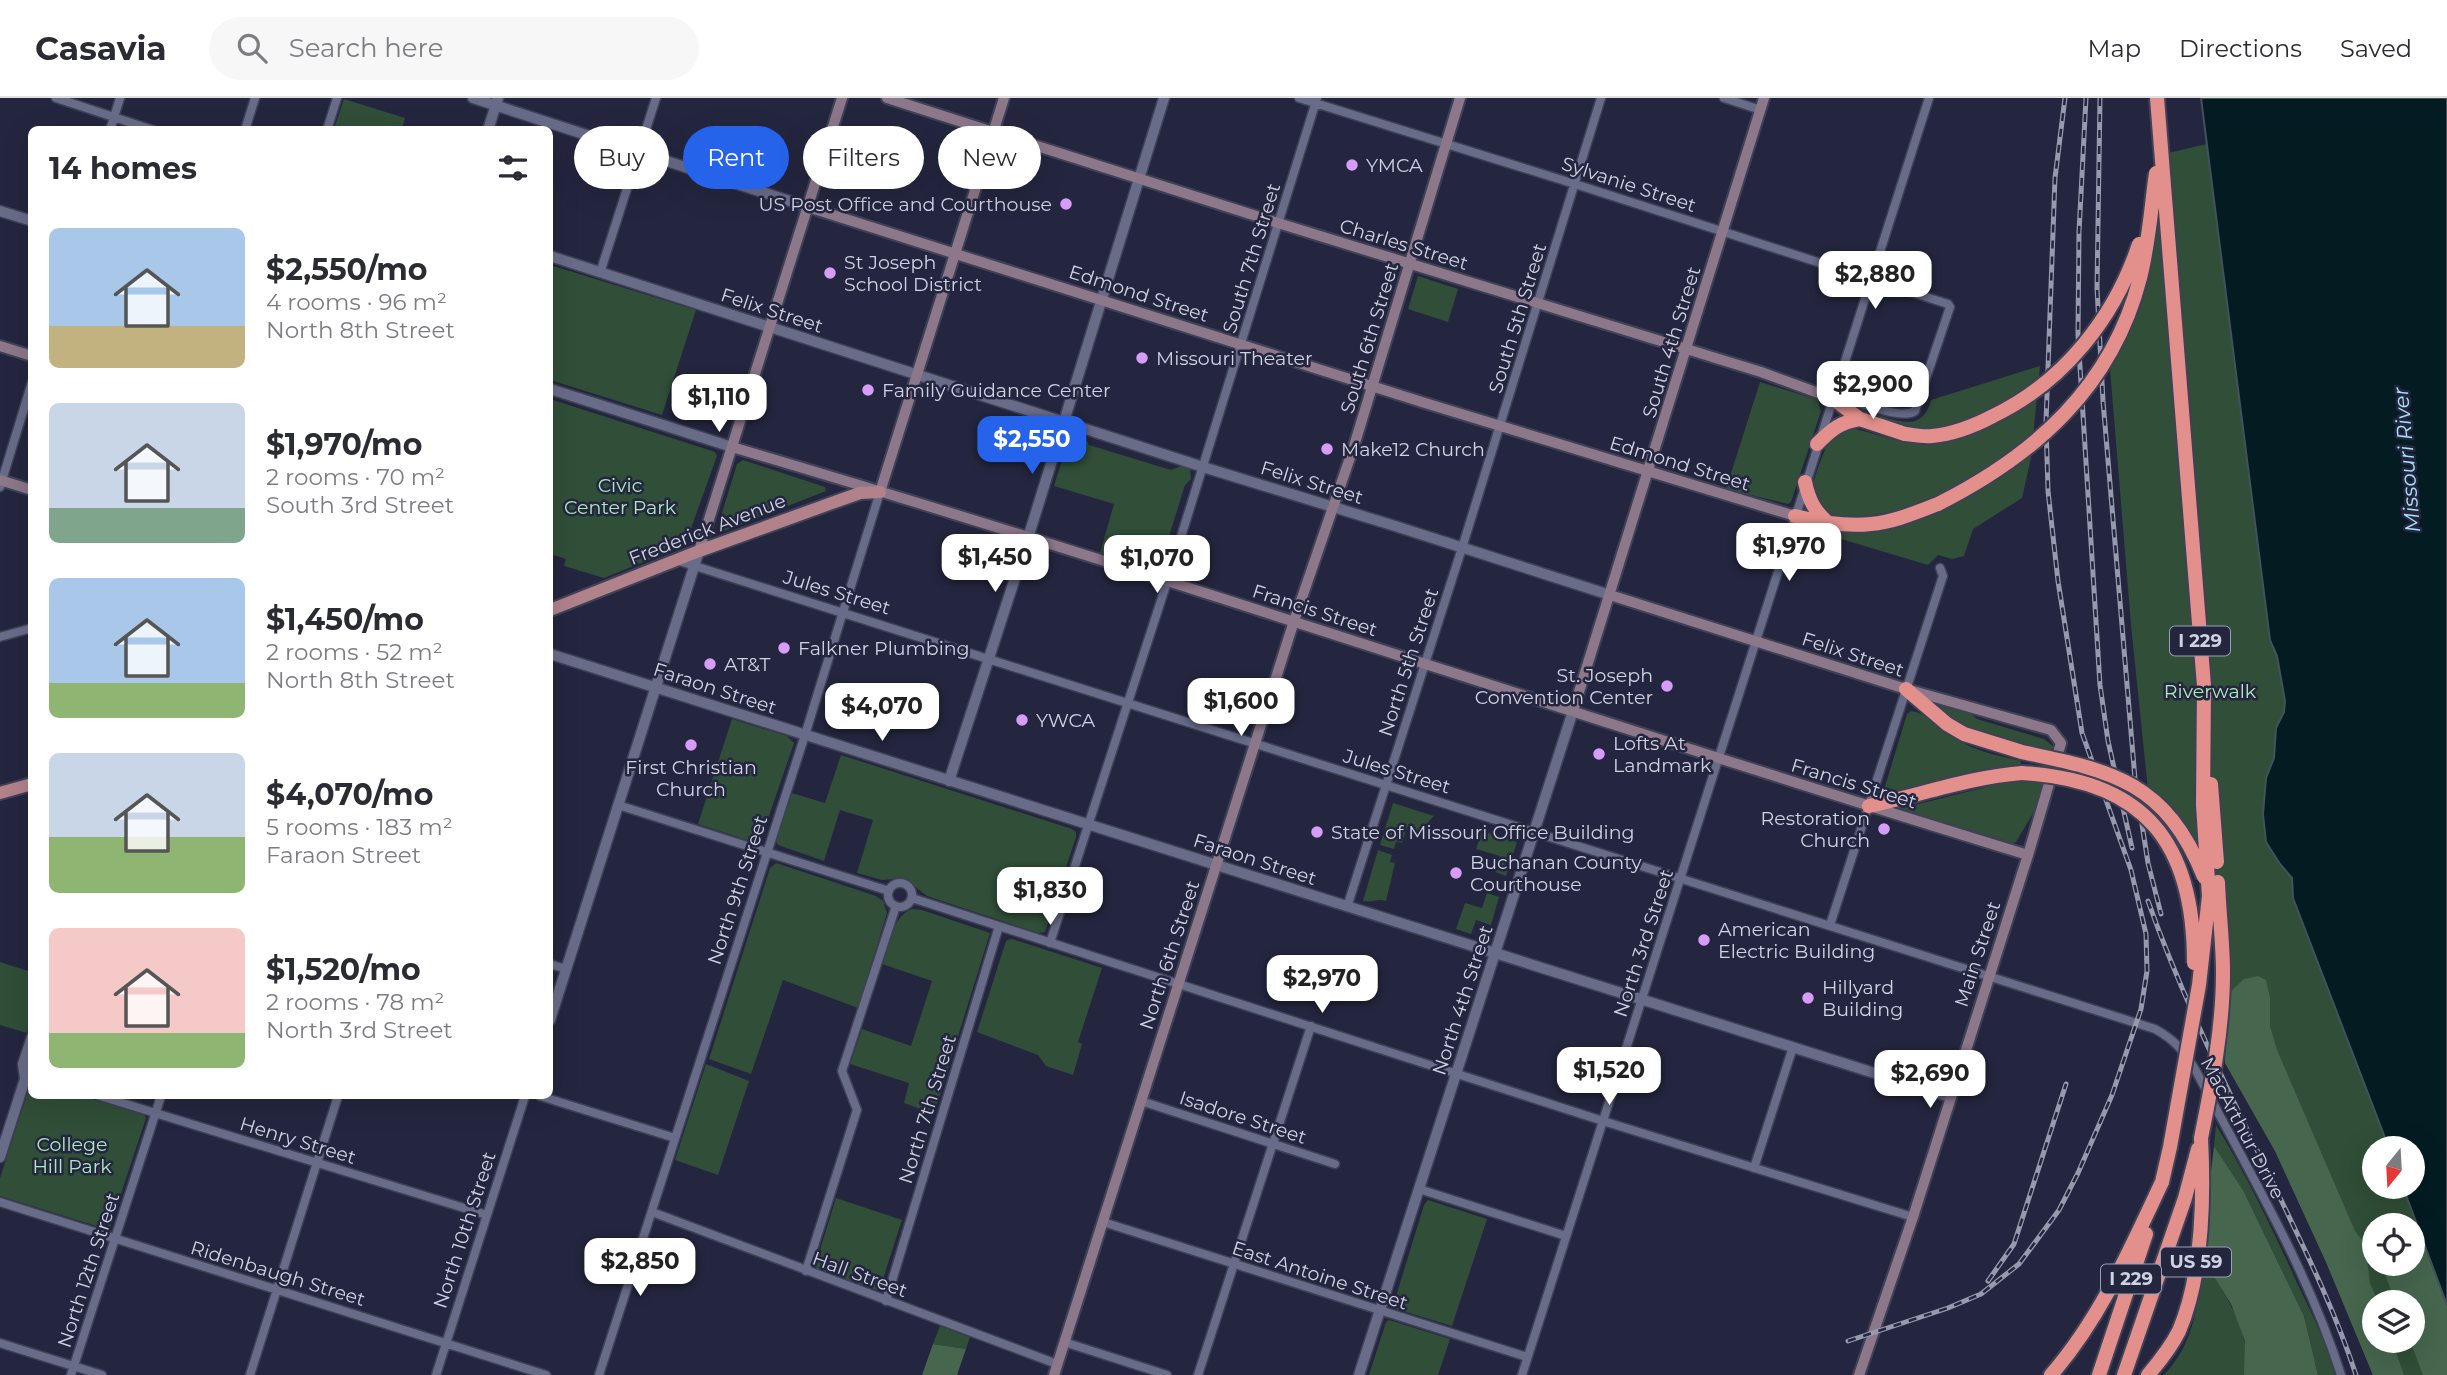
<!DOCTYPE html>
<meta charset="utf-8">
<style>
:root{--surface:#fff;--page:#f7f7f7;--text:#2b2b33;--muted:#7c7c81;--line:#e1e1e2;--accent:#2563eb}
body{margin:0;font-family:Montserrat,sans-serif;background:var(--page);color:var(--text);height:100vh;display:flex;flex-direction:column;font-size:26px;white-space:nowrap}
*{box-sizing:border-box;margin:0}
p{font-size:23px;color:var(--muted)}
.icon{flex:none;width:38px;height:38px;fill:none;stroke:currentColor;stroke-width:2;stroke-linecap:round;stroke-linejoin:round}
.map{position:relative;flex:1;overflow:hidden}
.side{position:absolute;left:28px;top:28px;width:525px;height:973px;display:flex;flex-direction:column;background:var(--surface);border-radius:10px;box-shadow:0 7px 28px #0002}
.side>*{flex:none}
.top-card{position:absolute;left:574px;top:28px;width:665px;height:63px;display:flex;gap:14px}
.needle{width:46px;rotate:198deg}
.tools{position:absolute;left:2362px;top:1038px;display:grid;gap:14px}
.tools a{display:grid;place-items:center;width:63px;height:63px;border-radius:50%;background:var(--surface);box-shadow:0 7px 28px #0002;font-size:35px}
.price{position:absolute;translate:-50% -60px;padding:0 16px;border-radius:14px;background:#fff;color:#222;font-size:23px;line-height:46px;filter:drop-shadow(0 2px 4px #0008)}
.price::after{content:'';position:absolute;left:50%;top:42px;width:21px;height:16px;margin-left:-10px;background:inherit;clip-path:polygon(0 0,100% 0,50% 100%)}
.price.on{background:var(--accent);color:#fff}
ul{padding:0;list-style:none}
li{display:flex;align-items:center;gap:21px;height:175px;padding:0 21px}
li span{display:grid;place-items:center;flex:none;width:196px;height:140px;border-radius:10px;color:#555}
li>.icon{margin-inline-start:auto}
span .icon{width:84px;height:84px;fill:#fffc;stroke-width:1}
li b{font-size:30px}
h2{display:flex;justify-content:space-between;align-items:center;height:84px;padding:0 21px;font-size:30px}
.chip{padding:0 24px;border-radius:32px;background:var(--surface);box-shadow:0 7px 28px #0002;font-size:24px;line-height:63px}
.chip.on{background:var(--accent);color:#fff}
header{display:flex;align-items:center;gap:42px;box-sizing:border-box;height:98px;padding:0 35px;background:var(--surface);border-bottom:2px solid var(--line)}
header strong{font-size:33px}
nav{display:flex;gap:38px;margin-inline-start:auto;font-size:24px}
.search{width:490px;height:63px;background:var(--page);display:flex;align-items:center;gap:18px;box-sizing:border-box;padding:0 24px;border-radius:38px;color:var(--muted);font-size:26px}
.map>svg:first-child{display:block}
.green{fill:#304e38;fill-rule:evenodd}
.forest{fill:#46664e}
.water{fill:#041b22;stroke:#41525c;stroke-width:2}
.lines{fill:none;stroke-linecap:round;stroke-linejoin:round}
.minor-casing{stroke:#3f4156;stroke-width:11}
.tertiary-casing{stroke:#3f4156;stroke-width:13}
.secondary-casing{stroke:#3f4156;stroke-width:14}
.primary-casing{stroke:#3f4156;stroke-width:16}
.motorway-casing{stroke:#3f4156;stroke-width:18}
.minor{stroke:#686c89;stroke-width:8}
.tertiary{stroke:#686c89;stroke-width:10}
.secondary{stroke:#8d778a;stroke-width:10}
.primary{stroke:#b2828b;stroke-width:12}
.motorway{stroke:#e3908c;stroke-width:14}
.rail-casing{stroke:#979aad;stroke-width:5}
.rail{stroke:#24263f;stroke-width:2.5;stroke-dasharray:8;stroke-linecap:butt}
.motorway-bridge-casing{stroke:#3f4156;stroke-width:18;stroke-linecap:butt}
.motorway-bridge{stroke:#e3908c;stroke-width:14}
.poi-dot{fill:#d79bf9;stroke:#24263f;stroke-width:2.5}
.labels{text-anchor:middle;stroke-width:5;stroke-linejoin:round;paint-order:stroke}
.shield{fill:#24263f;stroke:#9c9eb1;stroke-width:2}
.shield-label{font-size:18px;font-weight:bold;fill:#cfd2e2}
.poi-label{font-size:19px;fill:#cfd2e2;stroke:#24263f;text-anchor:start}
.street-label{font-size:19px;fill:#cfd2e2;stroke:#24263f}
.park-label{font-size:19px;fill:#aee8bc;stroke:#24263f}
.water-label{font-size:21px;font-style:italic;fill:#a6e2f7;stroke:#24263f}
</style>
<header>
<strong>Casavia</strong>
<div class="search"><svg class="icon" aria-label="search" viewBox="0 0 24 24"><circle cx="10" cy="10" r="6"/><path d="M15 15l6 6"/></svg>Search here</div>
<nav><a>Map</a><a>Directions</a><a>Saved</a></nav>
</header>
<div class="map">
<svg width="2447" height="1277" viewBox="0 0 2447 1277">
<rect width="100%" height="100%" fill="#24263f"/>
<!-- green -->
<path class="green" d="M344,1L405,20L402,31H334Z
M2207,46L2270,542L2277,558L2285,603L2284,614L2276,630L2274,660L2266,680L2280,766L2292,780L2293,800L2389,1050H2375V1088L2403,1089L2447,1207V1277H2373L2326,1164L2275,1053L2225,965L2229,882L2207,782L2148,692L2131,527L2110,271L2125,239L2168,55ZM2375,1127H2413V1166H2375ZM2375,1204H2413V1242H2375Z
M550,167L696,212L662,317L550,282Z
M1418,178L1458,191L1448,224L1408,211Z
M2040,268L2031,360L2022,400L1973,431L1964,458L1952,461L1938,457L1928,467L1801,429C1815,426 1831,432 1845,433C1878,435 1905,428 1935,416L1929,402C1896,413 1876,419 1841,419L1840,421C1825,419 1813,405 1813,389C1813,380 1826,348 1831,339L1847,331H1856L1899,343L1918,344L1899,330L1862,317L1845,305C1861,310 1900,328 1915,323C1924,320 1929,311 1931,302Z
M1760,284L1818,302L1821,313L1791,404L1788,406L1726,391Z
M550,301L715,354L717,358L685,447L604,480L564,468L566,461L550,456Z
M1075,334L1085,339L1089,347L1171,372L1181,368L1190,370L1191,381L1185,387L1161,464L1162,469L1158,475L1099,458L1114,406L1054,388L1066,349L1065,339Z
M743,362L825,389L826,393L721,434L718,428L737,366Z
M1915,596L1965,611L1977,621L2044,641L2054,649V657L2003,645L1957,626Z
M1911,613C1930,616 1946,635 1963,645C1982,655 2001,658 2021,663L2020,671L1884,699L1883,695L1907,616Z
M732,621L787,638L794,645L760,744L756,745L698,726Z
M841,657L1072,731L1076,734V739L1045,834L1038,835L927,798L904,780L882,782L857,775L873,722L840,712L824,763L778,747L776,743L792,695L825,705Z
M2010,683L2046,684L2039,705L2016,744L2012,745L1934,721L1895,712Z
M1393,705L1434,718L1420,733L1407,729L1402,745L1396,744L1394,751L1380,747Z
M1482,733L1517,744L1506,778L1495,774L1500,758L1476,751Z
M1378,752L1392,757L1390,764L1395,765L1386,803C1378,800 1372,805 1363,803Z
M776,765L876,798L883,803L887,815L858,910L783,882L751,976L709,961L770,770Z
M1487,795L1499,799L1491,827L1476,822L1471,836L1456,831L1465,805L1482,810Z
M912,811L922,812L990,835L934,1016L904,1005L909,985L850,966L862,931L911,948L932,883L882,866C889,848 892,818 912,811Z
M1012,841L1102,870L1078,944L1082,946L1073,977L1046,968L1038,957L977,934L1005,846L1007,842Z
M0,864L31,874V922L27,935L0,927Z
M706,966L749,983L718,1077L675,1062Z
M31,984L32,998H83L144,1017L146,1020L109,1132L0,1098V1080Z
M2216,1027C2247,1078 2273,1132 2298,1187C2312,1216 2327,1246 2335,1277H2318L2304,1218L2243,1092L2214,1048Z
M836,1100L902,1122L880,1190L877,1192L817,1171L815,1168Z
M1428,1102L1487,1121L1452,1228L1396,1211L1393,1208L1424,1107Z
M2201,1158C2220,1189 2257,1239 2244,1277H2164C2195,1245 2200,1201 2201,1158Z
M1389,1222L1450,1241L1438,1277H1369L1386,1224Z
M940,1228L970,1239L966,1251L933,1246Z"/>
<!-- forest -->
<path class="forest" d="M2258,878L2266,882L2270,900V928L2277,952L2355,1133L2365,1146L2370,1185L2378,1204H2375V1242L2392,1243L2404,1277H2373L2326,1164L2275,1053L2225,965L2228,896L2244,881Z
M2214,1048L2243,1092L2304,1218L2318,1277H2244L2245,1243L2231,1206L2201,1158Z
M2413,1129L2421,1138L2447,1207V1277H2423L2410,1243L2413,1242V1204H2395L2385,1176L2383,1166H2413Z
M933,1246L966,1251L957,1277H922Z"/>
<!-- water -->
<path class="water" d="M2201,0H2447V1207L2403,1089L2413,1088V1050H2389L2293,800L2292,780L2280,766L2266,744L2263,716L2266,680L2274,660L2276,630L2284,614L2285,603L2277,558L2270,542Z"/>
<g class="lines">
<defs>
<path id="minor" d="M56,0L153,32
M1299,0L1575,86L1948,206L1950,209L1915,313C1899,323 1856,301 1835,300
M1724,0L1761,12
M110,32L120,0
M245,32L255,0
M327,32L337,0
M600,175L656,0
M0,389L32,284
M676,462L2155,931C2175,942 2185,954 2196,973C2248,1072 2307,1170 2341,1277
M0,539L32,530
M618,707L889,793
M888 797a12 12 0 1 1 24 0a12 12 0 1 1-24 0Z
M912,800L1603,1023L1913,1119
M1347,809L1462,450L1601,0
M1830,827L1941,484L1943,478L1940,470
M1050,845L1167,484L1317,0
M550,866L566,871
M100,998L487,1117
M540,998L675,1040
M1141,1003L1335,1066
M1754,1070L1793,949
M1419,1091L1566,1138
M0,1104L546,1277
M652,1114L1057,1266
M1103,1124L1527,1259
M806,1173L857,1012L842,973L896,808
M886,1203L999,828
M1064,1244L1167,1277
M0,1245L102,1277
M71,1277L161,998
M250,1277L338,998
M436,1277L525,998
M599,1277L805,637L880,394
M1198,1277L1311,928
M1522,1277L1929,0"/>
<path id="tertiary" d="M473,0L808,109
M488,32L498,0
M0,113L32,123
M550,158L1203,369L1395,428L1610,497
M550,291L732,349
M550,556L1950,999
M949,683L1028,440L1164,0
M550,922L699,453
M0,1059L25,981L23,966L32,939
M1359,1277L1573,613"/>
<path id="secondary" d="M887,0L1278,125L1761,274L1832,300
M808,109L1425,305L1795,418
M0,248L32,258
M732,349C1167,477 1595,625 2028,757
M0,382L32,392
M880,394L1004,0
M699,453L842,0
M1610,497L1906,591L2051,632L2061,645L2028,757L1913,1119L1859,1277
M1573,613L1764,0
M1054,1277L1294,523L1354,348L1460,0"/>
<path id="primary" d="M550,512L699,453L843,401L860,395L880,394
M0,695L32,686"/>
<path id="motorway" d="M1832,300L1860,321L1905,336
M1817,346C1831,332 1840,324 1860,321
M1805,384C1809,402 1814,412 1827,424
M1795,418C1819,424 1846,429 1871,426C1894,424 1917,414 1938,406
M1906,591L1947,626L1964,636L2022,654
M1869,708C1920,697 1970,679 2022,675
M2051,1277C2100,1221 2131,1150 2162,1084
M2099,1277L2146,1136
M2124,1277L2185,1100L2198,1051
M2148,1277C2160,1263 2171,1249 2179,1233C2203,1177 2204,1099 2201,1040"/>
</defs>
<!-- minor casing -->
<use href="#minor" class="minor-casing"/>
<!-- tertiary casing -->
<use href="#tertiary" class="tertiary-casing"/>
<!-- secondary casing -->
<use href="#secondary" class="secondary-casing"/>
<!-- primary casing -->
<use href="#primary" class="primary-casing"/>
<!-- motorway casing -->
<use href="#motorway" class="motorway-casing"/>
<!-- minor -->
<use href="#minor" class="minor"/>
<!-- tertiary -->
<use href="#tertiary" class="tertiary"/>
<!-- secondary -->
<use href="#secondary" class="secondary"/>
<!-- primary -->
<use href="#primary" class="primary"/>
<!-- motorway -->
<use href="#motorway" class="motorway"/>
<defs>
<path id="rail" d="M2086,0L2079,134L2078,237L2100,587L2108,643L2132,750
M2100,0L2097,190L2103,303L2135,681L2148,765L2161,816
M2148,803C2182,899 2227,990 2271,1081C2302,1146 2334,1209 2356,1277
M1988,1183L2014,1146L2066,986
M1848,1243L1948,1210L1981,1196L2019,1166L2059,1112L2078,1075L2112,997L2141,911L2147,873L2146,836L2131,772L2082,635L2058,483L2048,393L2046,324L2055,80L2065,0"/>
</defs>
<!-- rail casing -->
<use href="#rail" class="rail-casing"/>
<!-- rail -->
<use href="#rail" class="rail"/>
<defs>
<path id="motorway-bridge" d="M2157,0L2204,588L2203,707L2209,798L2199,887L2170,1049L2162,1084
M1905,336C1914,337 1923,339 1932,338C1954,336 1974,328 1993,318C2064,284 2115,219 2139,146
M1938,406C2035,357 2112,289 2140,180C2149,145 2151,110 2156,75
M2022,654C2113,673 2166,684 2204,779
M2022,675C2146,682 2194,746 2194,865
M2211,686L2217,764
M2201,1040C2212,986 2223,930 2223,875C2223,845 2219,814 2218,784"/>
</defs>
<!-- motorway-bridge casing -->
<use href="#motorway-bridge" class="motorway-bridge-casing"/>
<!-- motorway-bridge -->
<use href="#motorway-bridge" class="motorway-bridge"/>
</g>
<!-- markers -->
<g class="poi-dot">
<circle cx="1352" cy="67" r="7"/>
<circle cx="1066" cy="106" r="7"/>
<circle cx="830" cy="175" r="7"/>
<circle cx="1142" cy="260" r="7"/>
<circle cx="868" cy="292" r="7"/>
<circle cx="1327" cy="351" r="7"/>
<circle cx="784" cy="550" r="7"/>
<circle cx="710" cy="566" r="7"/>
<circle cx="1667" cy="588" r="7"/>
<circle cx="1022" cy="622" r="7"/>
<circle cx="691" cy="647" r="7"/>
<circle cx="1599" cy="656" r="7"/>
<circle cx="1884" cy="731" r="7"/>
<circle cx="1317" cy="734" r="7"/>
<circle cx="1456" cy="775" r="7"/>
<circle cx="1704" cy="842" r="7"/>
<circle cx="1808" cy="900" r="7"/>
</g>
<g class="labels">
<!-- shield labels -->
<g class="shield">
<rect x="2170" y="528.5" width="60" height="29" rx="5"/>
<rect x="2161" y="1149.5" width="70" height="29" rx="5"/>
<rect x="2101" y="1166.5" width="60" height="29" rx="5"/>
</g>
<g class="shield-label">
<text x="2200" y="549">I 229</text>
<text x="2196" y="1170">US 59</text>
<text x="2131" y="1187">I 229</text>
</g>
<!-- poi labels -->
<g class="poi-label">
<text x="1366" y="74">YMCA</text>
<text x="1052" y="113" text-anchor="end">US Post Office and Courthouse</text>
<text x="844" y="171">St Joseph<tspan x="844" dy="22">School District</tspan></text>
<text x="1156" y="267">Missouri Theater</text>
<text x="882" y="299">Family Guidance Center</text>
<text x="1341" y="358">Make12 Church</text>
<text x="798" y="557">Falkner Plumbing</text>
<text x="724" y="573">AT&amp;T</text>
<text x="1653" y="584" text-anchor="end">St. Joseph<tspan x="1653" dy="22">Convention Center</tspan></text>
<text x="1036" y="629">YWCA</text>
<text x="1613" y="652">Lofts At<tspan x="1613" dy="22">Landmark</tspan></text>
<text x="691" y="676" text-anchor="middle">First Christian<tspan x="691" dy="22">Church</tspan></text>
<text x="1870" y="727" text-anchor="end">Restoration<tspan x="1870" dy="22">Church</tspan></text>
<text x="1331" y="741">State of Missouri Office Building</text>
<text x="1470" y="771">Buchanan County<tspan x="1470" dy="22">Courthouse</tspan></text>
<text x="1718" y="838">American<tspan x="1718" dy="22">Electric Building</tspan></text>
<text x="1822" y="896">Hillyard<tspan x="1822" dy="22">Building</tspan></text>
</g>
<!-- street labels -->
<g class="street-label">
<text transform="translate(1629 86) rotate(18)" y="7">Sylvanie Street</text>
<text transform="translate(1404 146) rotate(17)" y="7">Charles Street</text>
<text transform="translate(1251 160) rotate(-73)" y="7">South 7th Street</text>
<text transform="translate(1139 195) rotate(18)" y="7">Edmond Street</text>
<text transform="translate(772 212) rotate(18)" y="7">Felix Street</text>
<text transform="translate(1517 220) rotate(-73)" y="7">South 5th Street</text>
<text transform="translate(1369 240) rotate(-73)" y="7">South 6th Street</text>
<text transform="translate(1671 244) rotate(-73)" y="7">South 4th Street</text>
<text transform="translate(1680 365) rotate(17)" y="7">Edmond Street</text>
<text transform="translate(1312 384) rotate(17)" y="7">Felix Street</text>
<text transform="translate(707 431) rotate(-21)" y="7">Frederick Avenue</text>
<text transform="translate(837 494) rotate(17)" y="7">Jules Street</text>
<text transform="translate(1315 512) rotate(18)" y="7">Francis Street</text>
<text transform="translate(1853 556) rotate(18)" y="7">Felix Street</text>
<text transform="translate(1408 564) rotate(-72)" y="7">North 5th Street</text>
<text transform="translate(715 590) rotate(18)" y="7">Faraon Street</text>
<text transform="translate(1397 673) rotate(17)" y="7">Jules Street</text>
<text transform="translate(1854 685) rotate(17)" y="7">Francis Street</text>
<text transform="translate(1255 761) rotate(18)" y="7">Faraon Street</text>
<text transform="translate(737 792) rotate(-72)" y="7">North 9th Street</text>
<text transform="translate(1643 845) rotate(-72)" y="7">North 3rd Street</text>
<text transform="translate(1977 856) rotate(-72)" y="7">Main Street</text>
<text transform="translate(1169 857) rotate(-72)" y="7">North 6th Street</text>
<text transform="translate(1462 902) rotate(-72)" y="7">North 4th Street</text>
<text transform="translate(927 1011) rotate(-73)" y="7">North 7th Street</text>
<text transform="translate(1243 1019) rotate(18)" y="7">Isadore Street</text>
<text transform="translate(2243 1030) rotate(62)" y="7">MacArthur Drive</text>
<text transform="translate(298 1042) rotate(17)" y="7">Henry Street</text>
<text transform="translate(464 1132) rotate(-72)" y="7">North 10th Street</text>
<text transform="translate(88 1172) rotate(-72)" y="7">North 12th Street</text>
<text transform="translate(278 1175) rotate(17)" y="7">Ridenbaugh Street</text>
<text transform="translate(860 1176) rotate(20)" y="7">Hall Street</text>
<text transform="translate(1320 1177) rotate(18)" y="7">East Antoine Street</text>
</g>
<!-- park labels -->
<g class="park-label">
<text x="620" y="394">Civic<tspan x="620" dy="22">Center Park</tspan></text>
<text x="2210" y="600">Riverwalk</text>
<text x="72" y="1053">College<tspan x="72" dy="22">Hill Park</tspan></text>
</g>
<!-- water labels -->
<g class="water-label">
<text transform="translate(2407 362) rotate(-95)" y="7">Missouri River</text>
</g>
</g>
</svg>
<div class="tools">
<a><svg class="needle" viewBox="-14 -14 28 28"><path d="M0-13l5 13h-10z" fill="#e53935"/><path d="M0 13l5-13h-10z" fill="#7c7c81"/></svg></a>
<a><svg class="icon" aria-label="locate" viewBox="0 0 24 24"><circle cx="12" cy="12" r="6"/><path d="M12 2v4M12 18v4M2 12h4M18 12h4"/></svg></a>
<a><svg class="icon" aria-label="layers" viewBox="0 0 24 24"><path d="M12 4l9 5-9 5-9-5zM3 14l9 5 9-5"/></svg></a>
</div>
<b class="price" style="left:1875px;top:213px">$2,880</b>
<b class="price" style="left:1873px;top:323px">$2,900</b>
<b class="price" style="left:719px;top:336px">$1,110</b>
<b class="price on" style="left:1032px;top:378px">$2,550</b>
<b class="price" style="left:1789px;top:485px">$1,970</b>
<b class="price" style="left:995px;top:496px">$1,450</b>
<b class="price" style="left:1157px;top:497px">$1,070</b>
<b class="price" style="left:1241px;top:640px">$1,600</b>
<b class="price" style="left:882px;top:645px">$4,070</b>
<b class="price" style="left:1050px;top:829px">$1,830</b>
<b class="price" style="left:1322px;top:917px">$2,970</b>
<b class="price" style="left:1609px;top:1009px">$1,520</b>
<b class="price" style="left:1930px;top:1012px">$2,690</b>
<b class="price" style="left:640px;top:1200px">$2,850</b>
<div class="top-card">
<a class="chip">Buy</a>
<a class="chip on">Rent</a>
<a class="chip">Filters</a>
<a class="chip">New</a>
</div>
<section class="side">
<h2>14 homes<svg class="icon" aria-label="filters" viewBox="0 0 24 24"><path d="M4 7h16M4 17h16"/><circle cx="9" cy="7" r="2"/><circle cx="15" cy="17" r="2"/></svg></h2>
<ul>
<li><span style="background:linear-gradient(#a9c7e8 70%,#c2b280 0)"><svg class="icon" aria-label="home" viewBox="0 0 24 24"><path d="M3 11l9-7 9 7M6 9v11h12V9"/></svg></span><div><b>$2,550/mo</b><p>4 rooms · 96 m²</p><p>North 8th Street</p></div></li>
<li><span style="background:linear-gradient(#c9d6e8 75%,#7fa58c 0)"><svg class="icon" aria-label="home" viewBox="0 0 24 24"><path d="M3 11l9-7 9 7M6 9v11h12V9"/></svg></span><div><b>$1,970/mo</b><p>2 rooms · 70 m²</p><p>South 3rd Street</p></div></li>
<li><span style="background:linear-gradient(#a9c7e8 75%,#8fb573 0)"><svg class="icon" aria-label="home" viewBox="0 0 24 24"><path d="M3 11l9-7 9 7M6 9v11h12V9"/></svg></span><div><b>$1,450/mo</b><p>2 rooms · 52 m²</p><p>North 8th Street</p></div></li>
<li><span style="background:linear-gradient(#c9d6e8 60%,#8fb573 0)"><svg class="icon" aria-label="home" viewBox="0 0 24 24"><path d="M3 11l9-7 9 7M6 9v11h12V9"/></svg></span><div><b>$4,070/mo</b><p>5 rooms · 183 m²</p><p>Faraon Street</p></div></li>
<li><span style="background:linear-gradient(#f6c9c9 75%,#8fb573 0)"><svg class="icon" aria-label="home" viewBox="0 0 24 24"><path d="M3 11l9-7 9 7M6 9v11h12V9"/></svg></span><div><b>$1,520/mo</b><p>2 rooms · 78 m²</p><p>North 3rd Street</p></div></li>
</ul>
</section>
</div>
